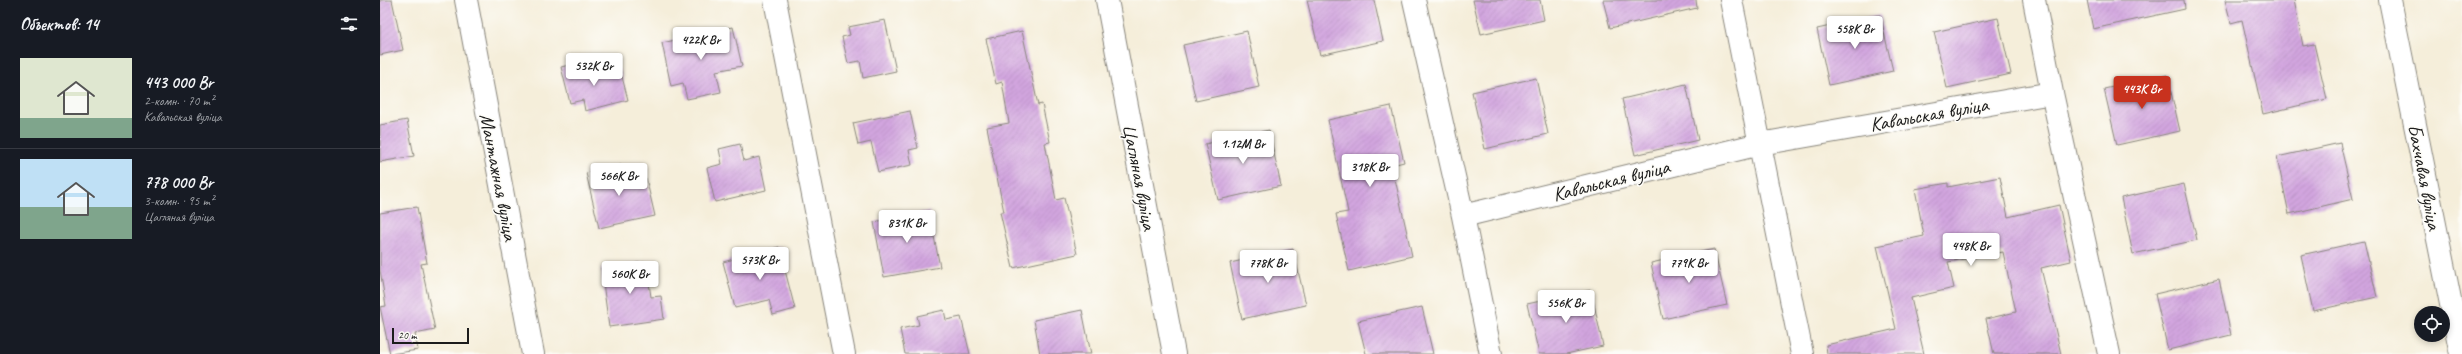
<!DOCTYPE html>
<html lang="ru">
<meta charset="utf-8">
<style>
:root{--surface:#171b24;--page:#20242c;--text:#f1f3f6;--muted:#9ea1a6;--line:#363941;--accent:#c8321e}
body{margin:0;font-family:Caveat,sans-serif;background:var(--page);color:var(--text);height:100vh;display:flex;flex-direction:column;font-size:15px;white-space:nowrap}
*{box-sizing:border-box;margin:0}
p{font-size:13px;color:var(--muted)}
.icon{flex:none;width:22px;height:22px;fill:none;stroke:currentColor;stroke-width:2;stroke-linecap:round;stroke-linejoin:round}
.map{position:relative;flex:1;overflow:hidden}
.side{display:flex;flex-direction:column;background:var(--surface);width:380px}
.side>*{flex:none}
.buttons{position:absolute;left:2034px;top:306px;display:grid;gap:8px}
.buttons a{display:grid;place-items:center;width:36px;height:36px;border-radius:50%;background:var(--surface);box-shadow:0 2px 6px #0003;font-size:20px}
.scale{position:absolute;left:12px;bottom:10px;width:77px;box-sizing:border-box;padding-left:4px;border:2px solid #1c1c1c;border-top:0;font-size:11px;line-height:14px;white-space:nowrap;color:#1c1c1c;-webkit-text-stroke:3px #fdfcf7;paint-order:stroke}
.price{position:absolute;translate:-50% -34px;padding:0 9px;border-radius:4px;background:#fff;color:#222;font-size:13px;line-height:26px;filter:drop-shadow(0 1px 2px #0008)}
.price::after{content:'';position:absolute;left:50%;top:24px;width:12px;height:9px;margin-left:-6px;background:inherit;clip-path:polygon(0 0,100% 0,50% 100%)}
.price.active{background:var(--accent);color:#fff}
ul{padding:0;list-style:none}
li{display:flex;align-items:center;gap:12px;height:100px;padding:0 20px}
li+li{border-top:1px solid var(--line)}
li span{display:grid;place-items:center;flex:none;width:112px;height:80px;border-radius:0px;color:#555}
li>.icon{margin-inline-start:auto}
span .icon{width:48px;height:48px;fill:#fffc;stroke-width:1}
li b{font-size:17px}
h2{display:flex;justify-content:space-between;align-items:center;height:48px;padding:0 20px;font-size:17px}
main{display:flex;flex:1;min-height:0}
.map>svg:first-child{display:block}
.building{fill:url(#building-hatch)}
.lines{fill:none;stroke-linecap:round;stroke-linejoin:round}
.minor-casing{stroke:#88857b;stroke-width:24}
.minor{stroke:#fff;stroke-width:22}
.labels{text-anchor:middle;stroke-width:3;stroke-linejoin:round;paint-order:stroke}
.street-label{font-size:20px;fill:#1c1c1c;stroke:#fdfcf7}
</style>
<main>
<section class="side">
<h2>Объектов: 14<svg class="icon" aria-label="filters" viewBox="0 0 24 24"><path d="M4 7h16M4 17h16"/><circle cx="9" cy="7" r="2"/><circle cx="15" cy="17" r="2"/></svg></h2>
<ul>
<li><span style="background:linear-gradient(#dfe7d0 75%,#7fa58c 0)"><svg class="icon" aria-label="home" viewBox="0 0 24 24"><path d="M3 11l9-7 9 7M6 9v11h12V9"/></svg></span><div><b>443 000 Br</b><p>2-комн. · 70 m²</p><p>Кавальская вуліца</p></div></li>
<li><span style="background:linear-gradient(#bfe0f5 60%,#7fa58c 0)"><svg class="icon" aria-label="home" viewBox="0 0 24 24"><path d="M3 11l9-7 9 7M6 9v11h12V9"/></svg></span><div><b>778 000 Br</b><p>3-комн. · 95 m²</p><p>Цагляная вуліца</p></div></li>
</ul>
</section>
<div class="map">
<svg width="2082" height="354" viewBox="0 0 2082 354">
<defs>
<pattern id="building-hatch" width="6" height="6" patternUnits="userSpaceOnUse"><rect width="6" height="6" fill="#d2a5df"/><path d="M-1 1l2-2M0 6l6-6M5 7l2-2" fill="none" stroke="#b48dbf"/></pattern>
</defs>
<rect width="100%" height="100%" fill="#fdfcf7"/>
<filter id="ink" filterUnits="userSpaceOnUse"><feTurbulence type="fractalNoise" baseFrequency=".025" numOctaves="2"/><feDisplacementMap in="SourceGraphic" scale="8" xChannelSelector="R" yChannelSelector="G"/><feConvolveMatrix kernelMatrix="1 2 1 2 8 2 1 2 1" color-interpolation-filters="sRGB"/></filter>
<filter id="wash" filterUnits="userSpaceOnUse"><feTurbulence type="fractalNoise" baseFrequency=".012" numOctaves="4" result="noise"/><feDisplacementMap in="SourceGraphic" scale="16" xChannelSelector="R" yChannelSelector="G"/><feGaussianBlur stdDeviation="0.9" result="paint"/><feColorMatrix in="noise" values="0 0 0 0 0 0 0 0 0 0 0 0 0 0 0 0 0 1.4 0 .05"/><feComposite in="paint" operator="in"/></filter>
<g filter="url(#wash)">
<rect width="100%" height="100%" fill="#f5eeda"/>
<g id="blocks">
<!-- building -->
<path class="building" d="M0,0H12L23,50L0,55Z
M927,0H994L1003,41L940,55Z
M1093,0H1160L1164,20L1101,34Z
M1223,0H1316L1317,8L1230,28Z
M1707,0H1804L1805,9L1713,29Z
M1845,0H1914L1923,46L1934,44L1947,99L1883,114L1862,20L1851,23Z
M1500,15L1513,71L1449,85L1437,29Z
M1618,18L1631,74L1567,88L1554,32Z
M505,20L516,71L483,78L480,61L468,63L462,37L470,35L468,27Z
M353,27L362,66L336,71L341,92L307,99L303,83L291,86L282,43Z
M642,31L658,105L662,104L670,142L665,143L676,200L684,198L697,254L633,268L620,212H624L607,127L629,123L622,82L616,84L606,39Z
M867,31L879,87L816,101L803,45Z
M205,61L209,76L240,69L248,100L205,111L203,100L190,103L181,67Z
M1787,75L1800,131L1737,145L1724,89Z
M1156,78L1168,134L1105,149L1092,92Z
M1306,84L1318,140L1255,155L1242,99Z
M1011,106L1024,162L1012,165L1032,256L969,271L956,214L968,212L948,120Z
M530,111L538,148L529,150L532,165L498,172L491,142L478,145L473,123Z
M27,120L34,156L0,162V125Z
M889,130L901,186L838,200L825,144Z
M1960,143L1973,199L1909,214L1897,157Z
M360,144L364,161L379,157L386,190L335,202L327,168L342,164L339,149Z
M241,165L245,183L266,178L275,216L219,228L206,173Z
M1620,177L1628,217L1679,205L1691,261L1661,268L1681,354H1614L1606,319L1636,312L1623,252L1568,262L1574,288L1531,298L1544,354H1447L1446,345L1516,329L1497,246L1544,236L1535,189L1568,183V187Z
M1804,184L1817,240L1753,254L1741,198Z
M37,207L47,263L41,264L55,330L35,334L38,350L10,354L0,307L6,306L0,270V213Z
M549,211L560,267L504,277L494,222Z
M1984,241L1997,297L1933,311L1921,255Z
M399,247L415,309L393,315L389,300L355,308L343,262Z
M913,249L926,305L862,319L850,263Z
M1334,249L1347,305L1283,319L1271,263Z
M266,262L271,297L281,296L284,319L229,327L221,268Z
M1839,279L1851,335L1788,350L1775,294Z
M1211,290L1223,346L1186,354H1159L1147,304Z
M1042,307L1053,354H986L978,321Z
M564,310L566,320L581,317L590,354H525L520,329L539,325L537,316Z
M702,310L711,354H660L654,320Z"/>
</g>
</g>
<g filter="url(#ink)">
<use href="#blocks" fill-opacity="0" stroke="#88857b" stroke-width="1"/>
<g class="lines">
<defs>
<path id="minor" d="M86,0L153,354
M395,0L464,354
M727,0L794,354
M1034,0L1083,216
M1351,0L1422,354
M1654,0L1672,93
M2010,0L2081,354
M1111,354L1083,216L1380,144L1672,93L1729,354"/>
</defs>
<!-- minor casing -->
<use href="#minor" class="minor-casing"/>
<!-- minor -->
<use href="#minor" class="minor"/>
</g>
</g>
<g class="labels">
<!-- street labels -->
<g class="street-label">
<text transform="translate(1549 114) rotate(-10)" y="7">Кавальская вуліца</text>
<text transform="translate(119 177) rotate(79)" y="7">Мантажная вуліца</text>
<text transform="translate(760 177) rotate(79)" y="7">Цагляная вуліца</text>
<text transform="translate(2045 177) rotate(79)" y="7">Бахчавая вуліца</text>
<text transform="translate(1231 180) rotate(-14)" y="7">Кавальская вуліца</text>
</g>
</g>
</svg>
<div class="buttons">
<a><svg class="icon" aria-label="locate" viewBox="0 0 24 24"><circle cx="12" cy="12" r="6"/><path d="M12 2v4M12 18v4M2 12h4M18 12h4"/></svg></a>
</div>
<div class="scale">20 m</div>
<b class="price" style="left:1475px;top:50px">558K Br</b>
<b class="price" style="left:321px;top:61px">422K Br</b>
<b class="price" style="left:214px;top:87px">532K Br</b>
<b class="price active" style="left:1762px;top:110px">443K Br</b>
<b class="price" style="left:863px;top:165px">1.12M Br</b>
<b class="price" style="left:990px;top:188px">318K Br</b>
<b class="price" style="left:239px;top:197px">566K Br</b>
<b class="price" style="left:527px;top:244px">831K Br</b>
<b class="price" style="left:1591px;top:267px">448K Br</b>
<b class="price" style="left:380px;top:281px">573K Br</b>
<b class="price" style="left:888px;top:284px">778K Br</b>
<b class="price" style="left:1309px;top:284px">779K Br</b>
<b class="price" style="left:250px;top:295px">560K Br</b>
<b class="price" style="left:1186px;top:324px">556K Br</b>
</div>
</main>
